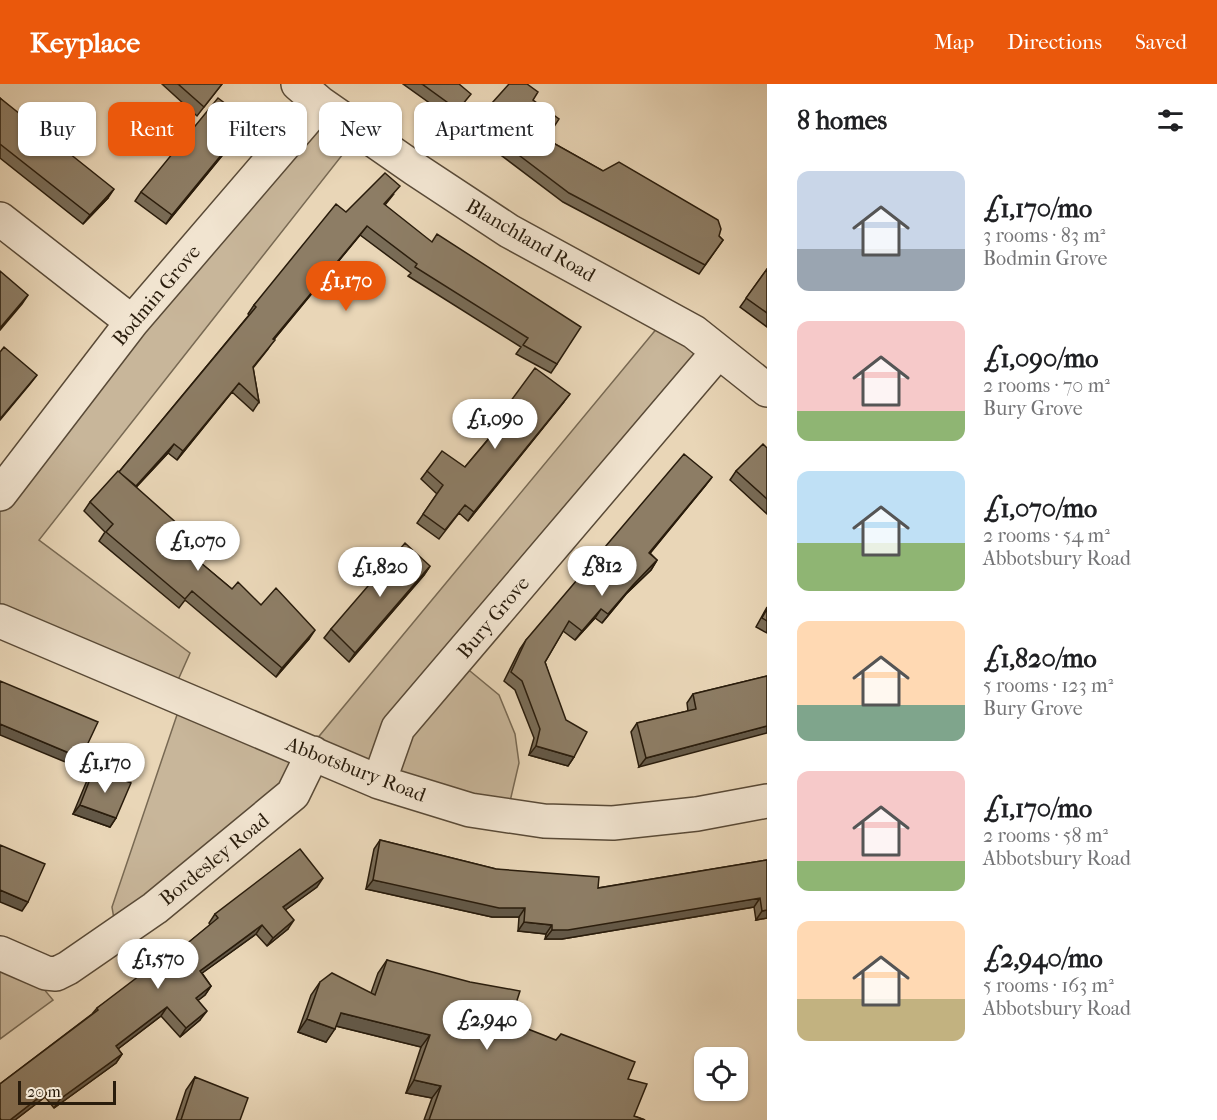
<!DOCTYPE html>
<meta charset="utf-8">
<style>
:root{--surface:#fff;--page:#f6f6f6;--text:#202124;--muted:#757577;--accent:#ea580c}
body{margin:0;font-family:"IM FELL French Canon",serif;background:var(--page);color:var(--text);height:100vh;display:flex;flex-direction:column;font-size:22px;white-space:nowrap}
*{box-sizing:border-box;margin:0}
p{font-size:20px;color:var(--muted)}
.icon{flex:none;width:33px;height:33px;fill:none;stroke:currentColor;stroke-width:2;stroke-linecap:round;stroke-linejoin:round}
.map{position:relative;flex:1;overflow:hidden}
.side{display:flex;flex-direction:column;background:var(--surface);width:450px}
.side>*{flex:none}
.banner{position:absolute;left:18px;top:18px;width:570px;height:54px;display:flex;gap:12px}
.controls{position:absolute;left:694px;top:963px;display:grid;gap:12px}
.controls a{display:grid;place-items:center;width:54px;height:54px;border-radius:12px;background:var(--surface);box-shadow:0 2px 4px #0004;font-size:30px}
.scale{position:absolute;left:18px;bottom:15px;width:98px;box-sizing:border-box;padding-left:6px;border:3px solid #291c0c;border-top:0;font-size:16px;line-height:21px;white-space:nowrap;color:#291c0c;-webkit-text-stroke:4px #f1e4d0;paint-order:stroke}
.price{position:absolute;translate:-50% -51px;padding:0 14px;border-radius:21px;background:#fff;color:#222;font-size:20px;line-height:39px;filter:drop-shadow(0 2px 3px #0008)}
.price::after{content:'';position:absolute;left:50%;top:36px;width:18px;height:14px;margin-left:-9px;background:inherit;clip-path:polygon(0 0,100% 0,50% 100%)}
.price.current{background:var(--accent);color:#fff}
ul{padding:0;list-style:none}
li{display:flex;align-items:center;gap:18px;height:150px;padding:0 30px}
li span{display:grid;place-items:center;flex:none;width:168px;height:120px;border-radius:12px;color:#555}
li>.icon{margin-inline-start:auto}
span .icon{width:72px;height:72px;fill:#fffc;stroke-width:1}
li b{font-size:26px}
h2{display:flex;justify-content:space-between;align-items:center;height:72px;padding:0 30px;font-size:26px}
.chip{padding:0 21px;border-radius:12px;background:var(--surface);box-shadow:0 2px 4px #0004;font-size:21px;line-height:54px}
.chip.current{background:var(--accent);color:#fff}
header{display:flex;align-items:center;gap:36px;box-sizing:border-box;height:84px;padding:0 30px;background:var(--accent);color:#fff}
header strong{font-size:28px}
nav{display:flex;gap:33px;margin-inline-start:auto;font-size:21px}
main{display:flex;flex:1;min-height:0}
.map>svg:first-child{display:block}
.green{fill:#c8b69a;stroke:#786953;stroke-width:1.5}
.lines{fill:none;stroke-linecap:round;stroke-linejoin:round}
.minor-casing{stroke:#594a37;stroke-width:36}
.minor{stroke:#f1e4d0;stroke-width:33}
.wall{fill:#796c57;stroke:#291c0c;stroke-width:1.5}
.shaded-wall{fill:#635847;stroke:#291c0c;stroke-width:1.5}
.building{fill:#8d7d65;stroke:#291c0c;stroke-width:1.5}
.labels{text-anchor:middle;stroke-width:6;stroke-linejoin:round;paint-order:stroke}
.street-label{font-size:20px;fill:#291c0c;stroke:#f1e4d0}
</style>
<header>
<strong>Keyplace</strong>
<nav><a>Map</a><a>Directions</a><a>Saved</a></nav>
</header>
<main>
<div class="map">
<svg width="767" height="1036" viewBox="0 0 767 1036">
<rect width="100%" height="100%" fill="#e9d6b7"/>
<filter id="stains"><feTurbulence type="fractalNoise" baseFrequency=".00333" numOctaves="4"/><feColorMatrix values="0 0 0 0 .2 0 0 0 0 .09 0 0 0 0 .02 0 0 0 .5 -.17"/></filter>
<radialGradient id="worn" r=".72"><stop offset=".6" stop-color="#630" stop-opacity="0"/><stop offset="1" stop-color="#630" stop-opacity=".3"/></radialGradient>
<!-- green -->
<path class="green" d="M322,26L358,51L39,456L190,569L174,605L0,528V421Z
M663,237L710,268L453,573L499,611L515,650L519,679L508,726L311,662Z
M180,622L303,674L288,706L115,841L112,823Z
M0,882L43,904L53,916L0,955Z"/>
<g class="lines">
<defs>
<path id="minor" d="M298,0L320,19L415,85L509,147L694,248L767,306
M0,135L132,238
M0,410L132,238L320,19
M0,537L379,698L470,726L544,737L613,739L697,730L767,717
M379,698L398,644L718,268
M0,869L46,889L56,890L68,884L155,824L293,710L313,669"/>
</defs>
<!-- minor casing -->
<use href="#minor" class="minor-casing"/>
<!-- minor -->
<use href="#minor" class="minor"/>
</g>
<!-- wall -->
<path class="wall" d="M162,0H222L197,32Z
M403,0H459L465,19L452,35Z
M0,14L108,114L83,140L0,74Z
M533,16L546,55L719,152L723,156L699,190L563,118L469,47L475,38Z
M239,30L227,46L236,53L230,62L166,140L135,117L141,108Z
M393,111L385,121L557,280L551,289L516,270L521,263L408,192L411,189L360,151L274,255L268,265L253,284L259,318L253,327L232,308L177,376L168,369L136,403L171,454L232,505L261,521L309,555L276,593L185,516L179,524L99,457L105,448L84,427L90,418L119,388L249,231L248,230L254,221L346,128Z
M767,185V243L740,223Z
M563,319L468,437L459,429L439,455L417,439L437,410L421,395L427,387L465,383L490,353L487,350L493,341Z
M767,364V430L730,396L736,387Z
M712,393L705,402L650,469L657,476L651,486L626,510L602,539L595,534L575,556L563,547L545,578L574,673L568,682L529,671L534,654L515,606L504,597L520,565L526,556Z
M430,482L424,491L349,578L324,554L331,545Z
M767,523V549L756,543Z
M767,592L639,683L631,648L637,639L688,627L687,619L693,610Z
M94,685L116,734L110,743L73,730L88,694Z
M380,756L496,785L598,804L767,776V834L756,836L754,823L562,855H545L546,850L518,847L519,833H492L366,805L374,765Z
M317,803L285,826L288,845L267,862L256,850L202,889L211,902L205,911L198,916L200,936L180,953L161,932L118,965L122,970L116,979L54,1024L45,1013L15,1036H0V1000L92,930L97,924L167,876L210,841L209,839L215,830Z
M387,876L510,938L628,995L634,1032L645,1036H424L432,1014L406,1009L421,963L336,942L326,958L298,948L311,911L320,898L371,909L378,889Z
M195,993L240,1036H176L186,1006Z"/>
<!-- shaded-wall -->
<path class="shaded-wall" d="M236,53L230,62L166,140L172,131Z
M114,105L108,114L83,140L90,131Z
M367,142L360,151L267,264L273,255Z
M28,211L22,220L0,246V244Z
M37,291L30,300L0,336V335Z
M239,299L232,308L177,376L183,367Z
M570,310L563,319L468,437L474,428Z
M174,360L168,369L129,411L136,402Z
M712,393L705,402L643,478L649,469Z
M657,476L651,486L626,510L602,539L633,501Z
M430,482L424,491L349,578L355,569Z
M601,525L595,534L575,556L582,547Z
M315,546L309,555L276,593L282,584Z
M0,640L81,674L75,682L0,651Z
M767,642V649L639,683L646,674Z
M536,662L574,673L568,682L529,671Z
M80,721L116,734L110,743L73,730Z
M323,794L317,803L277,832L283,823Z
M373,796L525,824L519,833H492L366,805Z
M0,806L28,818L22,827L0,818Z
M760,814L754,823L562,855H545L552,846Z
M767,826V834L756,836L762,827Z
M294,836L288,845L267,862L273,854Z
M524,838L552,841L546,850L518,847Z
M262,841L256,850L194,895L200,887Z
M211,902L205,911L190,923L196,914Z
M167,923L161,932L110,971L116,962Z
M207,927L200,936L180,953L186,944Z
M341,929L430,951L421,963L332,941Z
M307,935L335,945L326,958L298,948Z
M122,970L116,979L54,1024L60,1015Z
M414,996L441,1002L432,1014L406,1009Z
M51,1004L45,1013L15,1036H10Z"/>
<!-- building -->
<path class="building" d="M178,0H222L204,23Z
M422,0H459L471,10L458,26Z
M509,0H527L538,8L533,16L559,35L546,55L603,87L619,78L718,136L721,145L719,152L723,156L705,181L569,109L475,38Z
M0,14L114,105L90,131L0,60Z
M218,14L239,30L227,45L236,53L172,131L141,108Z
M385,89L400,102L384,120L432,158L437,150L581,243L557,280L523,261L528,254L415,183L417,180L367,142L273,255L275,256L253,283L259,318L239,299L183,367L174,360L136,402L119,388L256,223L254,221L336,120L346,128Z
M767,185V229L746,214Z
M0,187L28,211L0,244Z
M4,263L37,291L0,335V268Z
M535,284L570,310L474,428L465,421L445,446L423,430L443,401L427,387L442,367L465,383L497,345L493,341Z
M763,360L767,364V415L736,387Z
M684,370L712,393L649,469L657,476L633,501L608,530L601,525L582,547L569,537L545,578L566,636L587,648L574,673L536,662L540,645L522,597L511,588L526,556Z
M118,387L180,442L170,453L232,505L238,498L261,521L276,504L315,546L282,584L192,507L185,515L106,448L113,440L90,418Z
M405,459L430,482L355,569L331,545Z
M767,525V537L762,534Z
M767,592V642L646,674L637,639L696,625L693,610Z
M0,597L98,638L81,674L0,640Z
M94,685L131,699L116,734L80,721Z
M380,756L496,785L599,793L598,804L767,776V826L762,827L760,814L568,846H552V841L524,838L525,824H499L373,796Z
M0,761L45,780L28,818L0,806Z
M300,765L323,794L283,823L294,836L273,854L262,841L200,887L211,902L196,914L207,927L186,944L167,923L116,962L122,970L60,1015L51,1004L10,1036H1L0,1034V1000L98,926L97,924L164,873L167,876L218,834L215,830Z
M387,876L470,898L520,907L510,938L556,956L561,950L635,978L628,995L647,1000L634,1032L645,1036H429L441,1002L414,996L430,951L341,929L335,945L307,935L320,898L332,889L375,911Z
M195,993L248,1014L240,1036H181Z"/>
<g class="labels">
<!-- street labels -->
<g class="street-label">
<text transform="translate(531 156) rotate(30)" y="7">Blanchland Road</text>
<text transform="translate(156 211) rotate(-50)" y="7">Bodmin Grove</text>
<text transform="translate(493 533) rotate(-50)" y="7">Bury Grove</text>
<text transform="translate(356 685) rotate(21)" y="7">Abbotsbury Road</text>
<text transform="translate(214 775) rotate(-39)" y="7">Bordesley Road</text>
</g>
</g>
<rect width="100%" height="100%" filter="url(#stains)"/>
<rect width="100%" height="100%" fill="url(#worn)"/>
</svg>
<div class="controls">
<a><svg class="icon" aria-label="locate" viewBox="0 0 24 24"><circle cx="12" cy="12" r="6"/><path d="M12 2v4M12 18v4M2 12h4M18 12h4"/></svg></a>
</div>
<div class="scale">20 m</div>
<b class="price current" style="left:346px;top:228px">£1,170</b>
<b class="price" style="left:495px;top:366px">£1,090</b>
<b class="price" style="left:198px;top:488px">£1,070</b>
<b class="price" style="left:602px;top:513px">£812</b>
<b class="price" style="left:380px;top:514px">£1,820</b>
<b class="price" style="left:105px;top:710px">£1,170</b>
<b class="price" style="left:158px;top:906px">£1,570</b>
<b class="price" style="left:487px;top:967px">£2,940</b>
<div class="banner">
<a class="chip">Buy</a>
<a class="chip current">Rent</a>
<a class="chip">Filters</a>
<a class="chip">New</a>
<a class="chip">Apartment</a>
</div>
</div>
<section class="side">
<h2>8 homes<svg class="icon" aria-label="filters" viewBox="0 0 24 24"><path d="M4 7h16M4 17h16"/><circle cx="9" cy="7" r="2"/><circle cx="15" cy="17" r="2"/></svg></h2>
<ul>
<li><span style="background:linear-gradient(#c9d6e8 65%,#9aa5b1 0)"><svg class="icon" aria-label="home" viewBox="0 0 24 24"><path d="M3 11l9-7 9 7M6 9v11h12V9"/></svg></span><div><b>£1,170/mo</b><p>3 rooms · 83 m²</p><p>Bodmin Grove</p></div></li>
<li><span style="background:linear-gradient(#f6c9c9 75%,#8fb573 0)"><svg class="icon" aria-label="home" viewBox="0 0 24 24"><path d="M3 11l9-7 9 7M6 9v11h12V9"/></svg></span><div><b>£1,090/mo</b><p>2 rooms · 70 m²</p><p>Bury Grove</p></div></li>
<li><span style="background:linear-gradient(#bfe0f5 60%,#8fb573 0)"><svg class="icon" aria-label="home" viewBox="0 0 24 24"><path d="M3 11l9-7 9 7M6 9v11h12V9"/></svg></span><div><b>£1,070/mo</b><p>2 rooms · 54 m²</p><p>Abbotsbury Road</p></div></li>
<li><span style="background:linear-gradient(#ffd9b3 70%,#7fa58c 0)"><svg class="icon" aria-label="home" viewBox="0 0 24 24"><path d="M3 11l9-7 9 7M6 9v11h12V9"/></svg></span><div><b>£1,820/mo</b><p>5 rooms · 123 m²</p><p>Bury Grove</p></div></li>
<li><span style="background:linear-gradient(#f6c9c9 75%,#8fb573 0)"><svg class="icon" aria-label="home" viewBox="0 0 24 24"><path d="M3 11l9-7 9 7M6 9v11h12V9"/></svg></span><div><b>£1,170/mo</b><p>2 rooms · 58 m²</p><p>Abbotsbury Road</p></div></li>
<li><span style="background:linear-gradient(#ffd9b3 65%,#c2b280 0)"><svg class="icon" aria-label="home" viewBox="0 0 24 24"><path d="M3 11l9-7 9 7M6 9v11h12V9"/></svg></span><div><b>£2,940/mo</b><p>5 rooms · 163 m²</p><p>Abbotsbury Road</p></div></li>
</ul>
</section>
</main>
